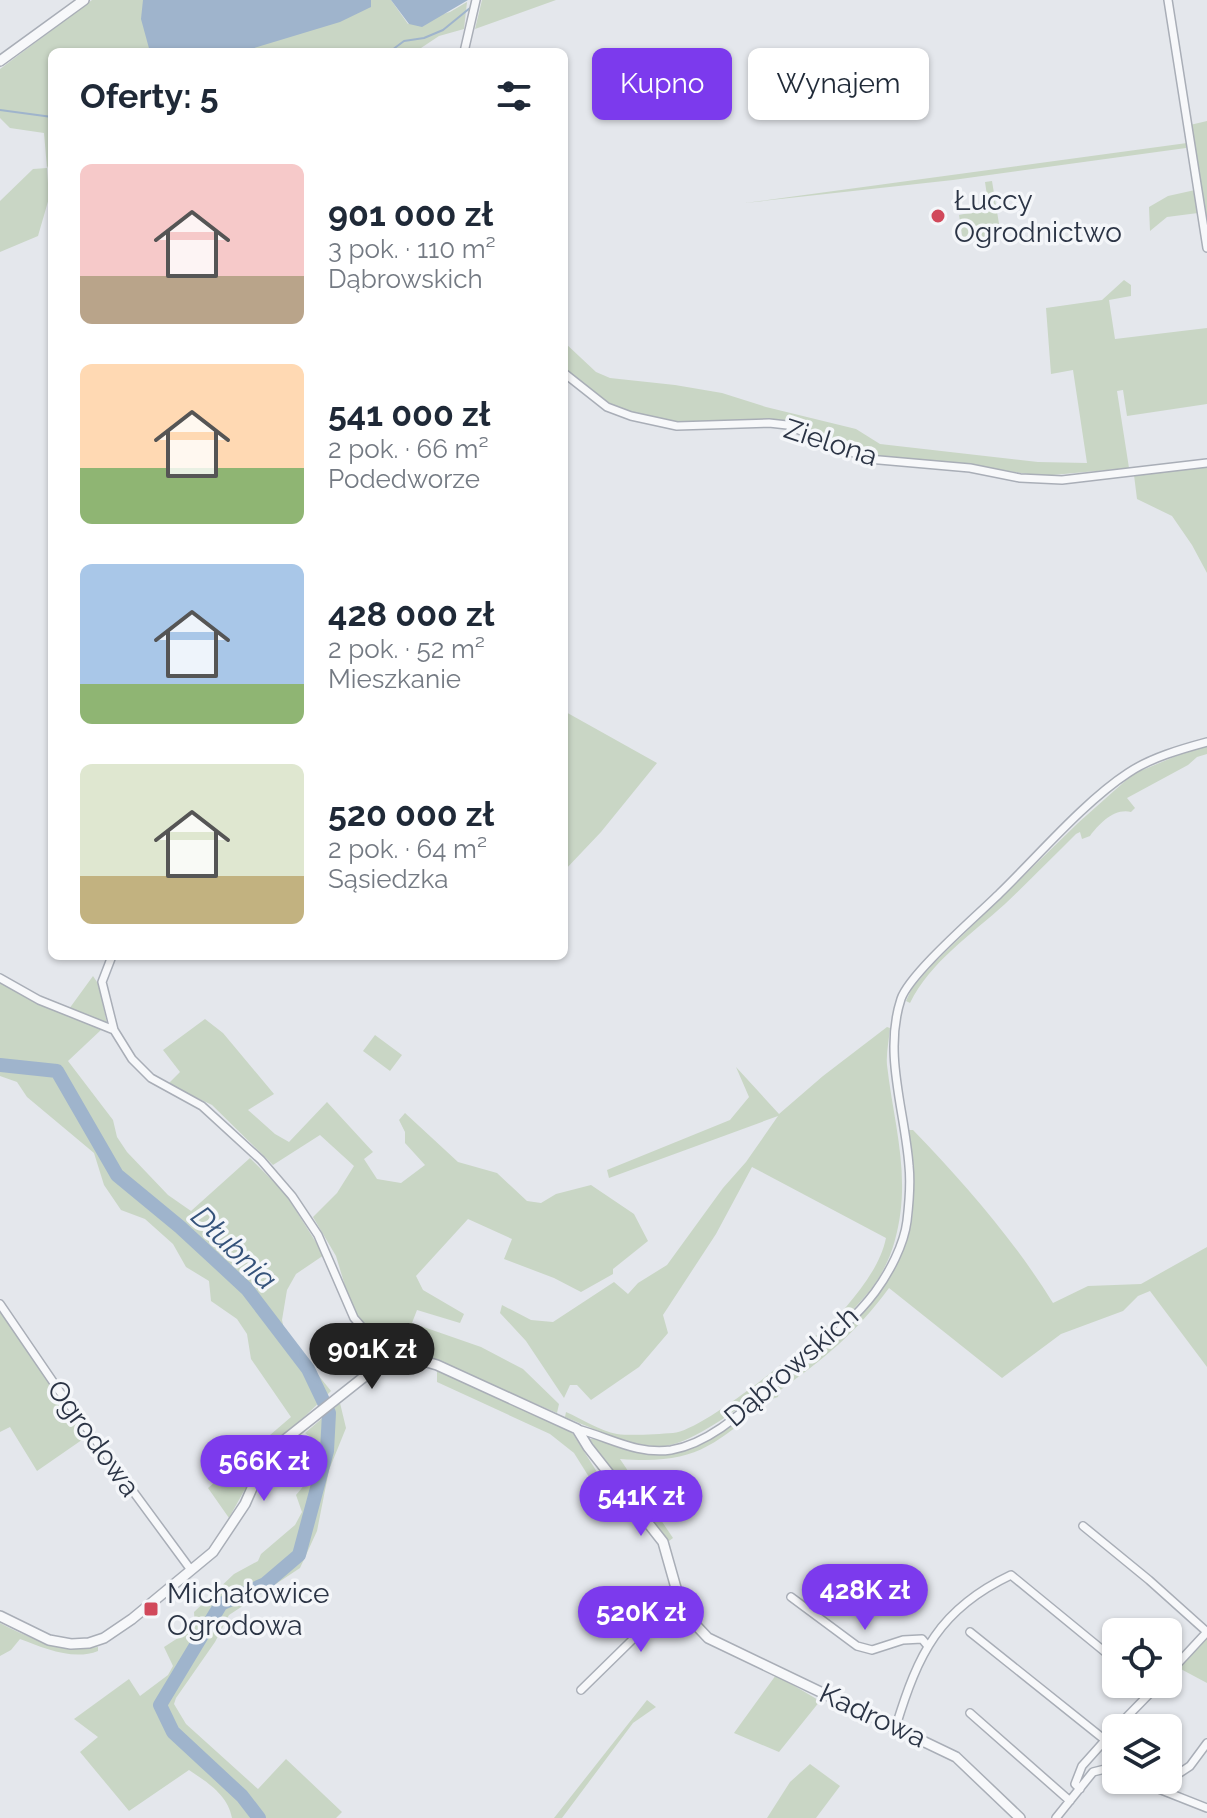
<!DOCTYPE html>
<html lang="pl">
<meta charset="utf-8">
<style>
:root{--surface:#fff;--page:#f2f2f3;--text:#1f2937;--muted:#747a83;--accent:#7c3aed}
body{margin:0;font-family:Raleway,sans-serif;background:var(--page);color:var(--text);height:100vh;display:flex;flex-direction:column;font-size:30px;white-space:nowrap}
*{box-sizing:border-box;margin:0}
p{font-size:26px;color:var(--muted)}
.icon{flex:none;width:44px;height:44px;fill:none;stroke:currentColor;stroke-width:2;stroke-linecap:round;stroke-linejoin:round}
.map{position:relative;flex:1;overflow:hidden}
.drawer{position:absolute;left:48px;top:48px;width:520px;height:912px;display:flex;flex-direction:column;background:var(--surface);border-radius:12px;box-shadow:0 2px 6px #0004}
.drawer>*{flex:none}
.top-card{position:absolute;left:592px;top:48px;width:494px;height:72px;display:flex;gap:16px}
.fabs{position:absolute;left:1102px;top:1618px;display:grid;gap:16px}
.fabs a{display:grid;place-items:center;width:80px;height:80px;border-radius:12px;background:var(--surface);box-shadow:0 2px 6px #0004;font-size:40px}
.price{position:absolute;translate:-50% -68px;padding:0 18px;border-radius:28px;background:var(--accent);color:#fff;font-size:26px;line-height:52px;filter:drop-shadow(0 2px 4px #0008)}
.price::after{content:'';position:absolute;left:50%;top:48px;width:24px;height:18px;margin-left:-12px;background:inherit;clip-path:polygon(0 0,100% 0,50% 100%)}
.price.selected{background:#222;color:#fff}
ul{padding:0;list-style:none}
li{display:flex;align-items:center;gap:24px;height:200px;padding:0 32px}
li span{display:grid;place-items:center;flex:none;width:224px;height:160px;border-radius:12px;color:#555}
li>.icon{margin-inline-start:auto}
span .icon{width:96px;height:96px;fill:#fffc;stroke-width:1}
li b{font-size:34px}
h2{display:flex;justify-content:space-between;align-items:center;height:96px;padding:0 32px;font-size:34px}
.pill{padding:0 28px;border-radius:12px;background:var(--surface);box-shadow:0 2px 6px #0004;font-size:28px;line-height:72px}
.pill.selected{background:var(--accent);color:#fff}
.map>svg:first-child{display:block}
.green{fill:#c9d6c5}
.water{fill:#9fb4cc}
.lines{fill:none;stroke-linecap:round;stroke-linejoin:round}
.stream{stroke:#9fb4cc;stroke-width:2}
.river{stroke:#9fb4cc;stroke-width:14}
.minor-casing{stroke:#a9aeb7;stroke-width:10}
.tertiary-casing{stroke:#a9aeb7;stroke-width:12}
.minor{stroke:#f7f8fa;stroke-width:7}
.tertiary{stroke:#f7f8fa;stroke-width:9}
.poi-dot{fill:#d1495b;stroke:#f4f6f9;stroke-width:3}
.labels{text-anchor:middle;stroke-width:7;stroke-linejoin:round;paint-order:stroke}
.poi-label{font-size:28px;fill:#2b3445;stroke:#f4f6f9;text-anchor:start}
.street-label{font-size:28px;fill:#2b3445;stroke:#f4f6f9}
.water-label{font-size:30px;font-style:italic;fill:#34527a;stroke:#f4f6f9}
</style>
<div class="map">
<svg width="1207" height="1818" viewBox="0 0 1207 1818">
<rect width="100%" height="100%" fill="#e4e7ec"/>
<!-- green -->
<path class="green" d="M92,0H391L408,24L450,12L467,2L464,29L439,36L415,52H52V157L47,168L49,198L38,236L0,252V201L33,169L47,168L44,133L10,128L0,118V69Z
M482,0H556L475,29Z
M1207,121V226L1190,125Z
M1187,143L1186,148L953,180L745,203Z
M992,181L1001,236L963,241L959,215L989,209L985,182Z
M1195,190L1198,213L1167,217L1150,231L1149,207L1168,196Z
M1124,280L1131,285V296L1109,300L1115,339L1207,328V404L1127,416L1123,390L1117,391L1129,468L1042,476L972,466L866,456L791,424L790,419L786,418L785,423L661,421L617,409L564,370V342L596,372L610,378L675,385L722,393L766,407L856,429L880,444L1038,462L1087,463L1073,370L1051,374L1046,308L1102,300Z
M1207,467V573L1192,545L1172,516L1137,499L1134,475Z
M564,711L657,763L601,832L564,871Z
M1207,746V754L1197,757L1188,765L1127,798L1135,808L1131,812C1114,808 1099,824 1090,836L1082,839L1080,832L1076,834C1053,857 1029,881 1005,904C972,934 930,962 910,1003L906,1001L912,988L933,964L1078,823L1133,774L1181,754Z
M93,976L99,985L107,1024L69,1009Z
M0,981L42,1005L102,1029L68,1061L113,1120L117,1137L127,1152L168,1195L191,1211L250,1158L285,1193L324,1255L296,1274L287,1290L282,1320L285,1334L331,1391L262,1458L229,1518L208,1488L291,1417L251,1359L247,1334L237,1319L211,1301L209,1281L186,1267L173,1244L145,1219L121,1210L104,1185L94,1153L27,1097L17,1082L0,1076Z
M205,1019L223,1033L274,1094L248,1110L275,1134L289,1142L327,1102L373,1152L364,1159L377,1179L401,1183L425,1165L405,1143V1132L399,1120L405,1113L458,1162L497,1173L527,1201L541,1203L556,1194L591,1185L634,1214L648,1241L613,1269V1274L581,1292L554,1278L504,1259L512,1239L468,1219L416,1276L423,1290L464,1314L460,1323L417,1310L412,1323L481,1347L523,1369L559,1404L557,1413L433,1359L399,1352L374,1335L352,1309L336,1256L313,1217L337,1193L354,1166L320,1135L273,1165L212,1105L168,1084L180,1072L163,1050Z
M887,1027L890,1028C889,1040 886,1053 887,1065C894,1126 912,1178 895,1240C890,1259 880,1279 867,1294C836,1332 711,1443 664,1446C631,1448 595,1429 565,1417L566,1412C582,1419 600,1431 617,1434C631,1436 658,1434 673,1433C706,1430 822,1334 846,1307C863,1287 881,1263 886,1238L752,1167L716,1234L663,1315L668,1333L639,1367L591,1400L577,1385H570L564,1398L526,1341L500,1313L502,1305L531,1320L553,1322L614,1282L628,1294L638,1283L667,1265L723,1188L746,1162L778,1116L609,1178L607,1170L730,1120L749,1097L736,1067L779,1114L823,1076Z
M375,1035L402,1055L390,1071L363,1051Z
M909,1130H913C965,1184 1014,1240 1053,1303L1088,1286L1141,1284L1207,1247V1367L1150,1291L1138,1296L1123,1311L1061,1334L1002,1378L889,1288C856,1333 824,1359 779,1391L778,1397L769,1400C713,1446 696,1465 620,1459L673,1538L669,1541L602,1459L590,1439C602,1438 614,1446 626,1450C662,1460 685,1452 716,1434L871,1302L904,1242L912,1220L914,1175Z
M0,1308L89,1435L37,1471L10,1427L0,1432Z
M437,1370L563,1427L573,1434L597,1472L607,1479L631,1508L629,1510L607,1487L599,1493L574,1453L550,1434L437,1382Z
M340,1403L346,1428L329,1470L317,1531L300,1568L229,1615L215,1642L176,1698L174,1704L186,1724L258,1789L286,1759L342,1812L336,1818H232C228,1795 207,1782 189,1770L129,1811L80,1752L98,1737L74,1719L129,1679L140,1696L168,1675L173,1666L164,1647L195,1627L194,1612L234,1574L258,1561L261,1554L295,1525L302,1512L296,1495C307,1483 322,1461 321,1445L305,1433Z
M0,1623C30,1639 64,1652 98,1647V1651C73,1661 44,1648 20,1639L11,1650L0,1656Z
M1207,1635V1683L1177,1667Z
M776,1675L820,1701L779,1752L734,1733Z
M647,1700L656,1707L633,1723L562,1818H554Z
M810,1764L840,1786L816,1818H767L790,1782Z"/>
<!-- water -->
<path class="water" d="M143,0H371V7L340,22L241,52H150L141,19Z
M391,0H468L422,27L409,24Z"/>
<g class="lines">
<!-- stream -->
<path class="stream" d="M381,52L392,50L404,41L424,38L443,30L470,8
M0,110L52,117"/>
<!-- river -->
<path class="river" d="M0,1065L57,1071L117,1175L180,1227L247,1289L308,1369L329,1413L327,1451L299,1555L265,1584L221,1604L160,1705L173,1732L242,1796L259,1818"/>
<defs>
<path id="minor" d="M1168,0L1207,248
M464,52L476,0
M564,373L607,407L631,416L677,426L769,423L787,425L868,459L970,468L1020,478L1062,480L1207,463
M112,956L102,982L114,1030L132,1059L151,1078L202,1106L261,1160L292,1196L318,1235L354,1318L390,1359
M0,978L39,1000L114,1030
M0,1304L60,1392L191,1570
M577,1429C609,1437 637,1455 671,1450C717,1442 755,1399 791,1370C820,1346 852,1323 875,1292C889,1273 904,1245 907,1221C909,1204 911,1184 909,1166C905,1111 883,1054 901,999C910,973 978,915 1000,893C1038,856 1085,801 1128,773C1150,758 1181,749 1207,742
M1083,1526L1149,1580L1207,1632L1168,1674
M791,1597L857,1646L872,1650L903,1640L922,1639L927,1645
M970,1632L1105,1740
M581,1690L678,1595
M970,1713L1070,1801
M896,1726C918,1654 939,1609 1011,1575L1116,1661
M1116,1728L1159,1684
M1136,1780L1207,1808
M1157,1788L1190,1766L1207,1743
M1080,1789L1075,1784L1082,1766L1116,1728
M1056,1818L1093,1772L1105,1769L1116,1772"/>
<path id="tertiary" d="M0,61L84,0
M0,1616L49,1640L71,1644L89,1643L104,1638L132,1619L213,1552L245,1504L260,1470L282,1442L379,1365L390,1359L410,1357L437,1365L577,1429L588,1447L663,1542L678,1595L692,1621L708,1638L956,1757L1020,1818"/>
</defs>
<!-- minor casing -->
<use href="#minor" class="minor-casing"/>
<!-- tertiary casing -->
<use href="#tertiary" class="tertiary-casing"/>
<!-- minor -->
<use href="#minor" class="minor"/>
<!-- tertiary -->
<use href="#tertiary" class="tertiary"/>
</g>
<!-- markers -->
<g class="poi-dot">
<circle cx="938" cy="216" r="8"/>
<rect x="143" y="1601" width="16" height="16" rx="4"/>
</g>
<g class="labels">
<!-- poi labels -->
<g class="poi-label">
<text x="954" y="210">Łuccy<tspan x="954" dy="32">Ogrodnictwo</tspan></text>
<text x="167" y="1603">Michałowice<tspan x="167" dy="32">Ogrodowa</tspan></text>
</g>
<!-- street labels -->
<g class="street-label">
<text transform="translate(831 442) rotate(18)" y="10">Zielona</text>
<text transform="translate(791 1366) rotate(-41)" y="10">Dąbrowskich</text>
<text transform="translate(94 1438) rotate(54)" y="10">Ogrodowa</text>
<text transform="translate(873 1715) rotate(25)" y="10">Kadrowa</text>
</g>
<!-- water labels -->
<g class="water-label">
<text transform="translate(234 1248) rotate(44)" y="10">Dłubnia</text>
</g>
</g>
</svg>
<div class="fabs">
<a><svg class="icon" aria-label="locate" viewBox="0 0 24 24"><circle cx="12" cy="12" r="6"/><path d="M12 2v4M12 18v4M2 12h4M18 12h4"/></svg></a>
<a><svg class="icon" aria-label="layers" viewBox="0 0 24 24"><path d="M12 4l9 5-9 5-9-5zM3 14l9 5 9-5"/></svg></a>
</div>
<b class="price selected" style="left:372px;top:1391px">901K zł</b>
<b class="price" style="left:264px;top:1503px">566K zł</b>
<b class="price" style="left:641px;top:1538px">541K zł</b>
<b class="price" style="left:865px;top:1632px">428K zł</b>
<b class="price" style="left:641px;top:1654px">520K zł</b>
<div class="top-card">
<a class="pill selected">Kupno</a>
<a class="pill">Wynajem</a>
</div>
<section class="drawer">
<h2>Oferty: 5<svg class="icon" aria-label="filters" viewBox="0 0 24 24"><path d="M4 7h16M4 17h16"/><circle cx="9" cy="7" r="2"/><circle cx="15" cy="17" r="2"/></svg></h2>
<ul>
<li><span style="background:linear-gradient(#f6c9c9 70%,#b9a48a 0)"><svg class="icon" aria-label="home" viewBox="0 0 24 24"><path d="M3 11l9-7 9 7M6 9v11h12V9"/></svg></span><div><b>901 000 zł</b><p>3 pok. · 110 m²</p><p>Dąbrowskich</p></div></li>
<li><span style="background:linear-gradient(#ffd9b3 65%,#8fb573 0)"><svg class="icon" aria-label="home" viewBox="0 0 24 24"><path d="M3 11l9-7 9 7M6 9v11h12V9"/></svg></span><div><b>541 000 zł</b><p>2 pok. · 66 m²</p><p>Podedworze</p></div></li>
<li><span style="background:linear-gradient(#a9c7e8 75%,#8fb573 0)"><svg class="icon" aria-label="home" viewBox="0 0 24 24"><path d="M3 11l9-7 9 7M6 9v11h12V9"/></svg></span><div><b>428 000 zł</b><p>2 pok. · 52 m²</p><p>Mieszkanie</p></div></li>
<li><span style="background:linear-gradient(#dfe7d0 70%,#c2b280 0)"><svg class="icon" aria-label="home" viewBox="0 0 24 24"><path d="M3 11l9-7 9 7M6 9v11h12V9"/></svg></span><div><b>520 000 zł</b><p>2 pok. · 64 m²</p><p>Sąsiedzka</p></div></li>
</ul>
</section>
</div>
